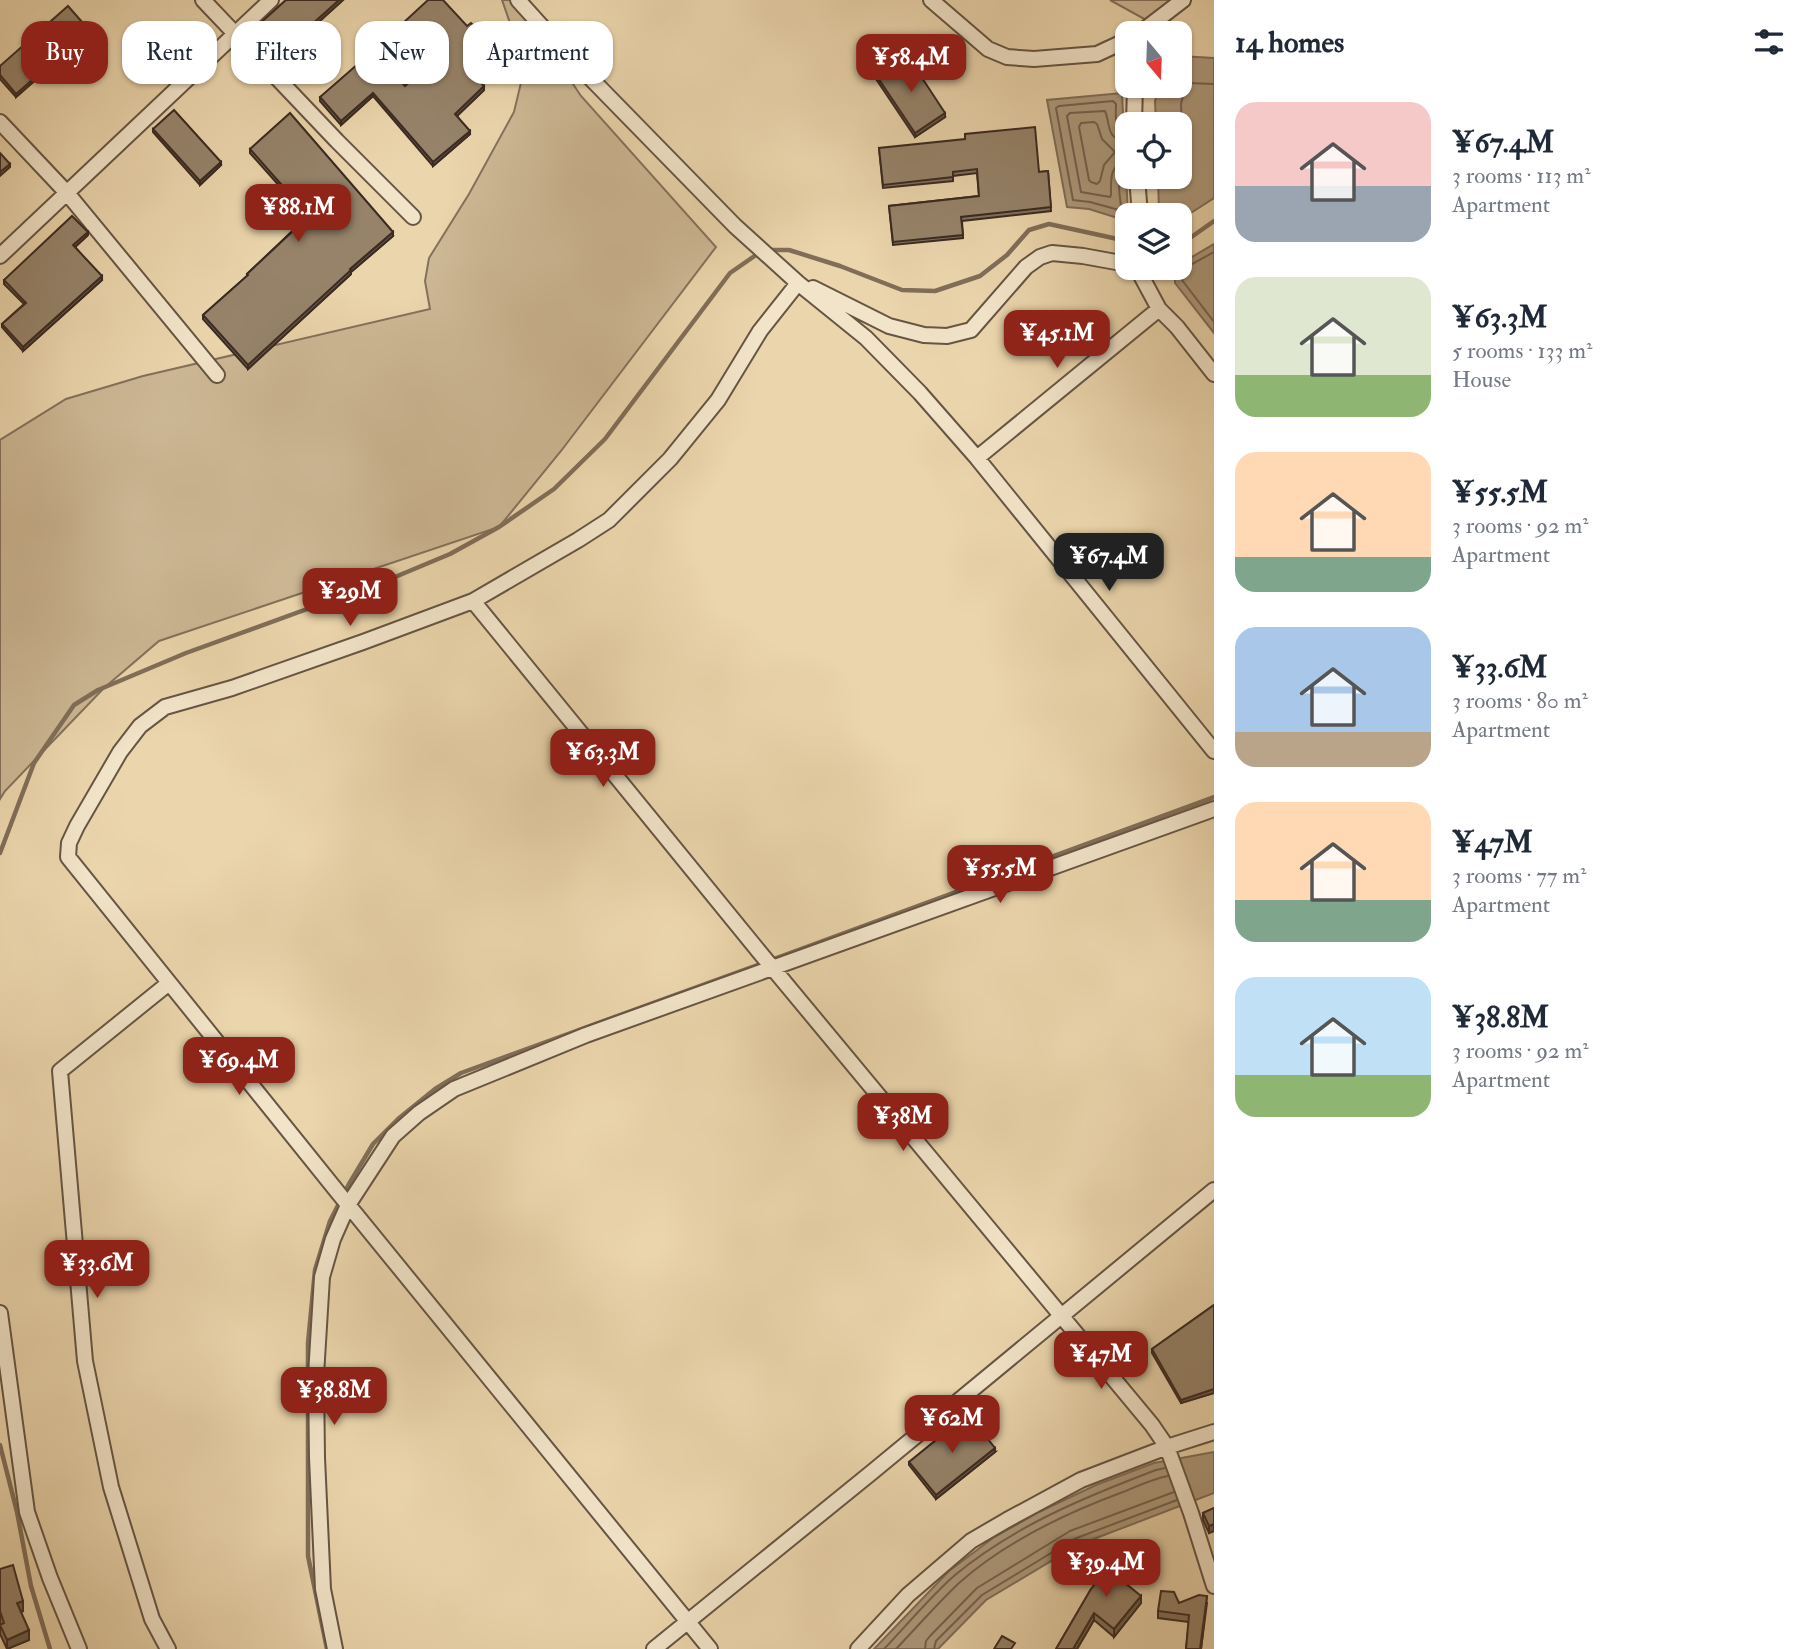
<!DOCTYPE html>
<meta charset="utf-8">
<style>
:root{--surface:#fff;--page:#f2f2f3;--text:#1f2937;--muted:#747a83;--accent:#8f2418}
body{margin:0;font-family:"IM FELL Double Pica",serif;background:var(--page);color:var(--text);height:100vh;display:flex;flex-direction:column;font-size:26px;white-space:nowrap}
*{box-sizing:border-box;margin:0}
p{font-size:23px;color:var(--muted)}
.icon{flex:none;width:38px;height:38px;fill:none;stroke:currentColor;stroke-width:2;stroke-linecap:round;stroke-linejoin:round}
.map{position:relative;flex:1;overflow:hidden}
.drawer{display:flex;flex-direction:column;background:var(--surface);width:595px}
.drawer>*{flex:none}
.top-card{position:absolute;left:21px;top:21px;width:665px;height:63px;display:flex;gap:14px}
.needle{width:46px;rotate:161deg}
.controls{position:absolute;left:1115px;top:21px;display:grid;gap:14px}
.controls a{display:grid;place-items:center;width:77px;height:77px;border-radius:14px;background:var(--surface);box-shadow:0 2px 5px #0004;font-size:35px}
.price{position:absolute;translate:-50% -60px;padding:0 16px;border-radius:14px;background:var(--accent);color:#fff;font-size:23px;line-height:46px;filter:drop-shadow(0 2px 4px #0008)}
.price::after{content:'';position:absolute;left:50%;top:42px;width:21px;height:16px;margin-left:-10px;background:inherit;clip-path:polygon(0 0,100% 0,50% 100%)}
.price.current{background:#222;color:#fff}
ul{padding:0;list-style:none}
li{display:flex;align-items:center;gap:21px;height:175px;padding:0 21px}
li span{display:grid;place-items:center;flex:none;width:196px;height:140px;border-radius:21px;color:#555}
li>.icon{margin-inline-start:auto}
span .icon{width:84px;height:84px;fill:#fffc;stroke-width:1}
li b{font-size:30px}
h2{display:flex;justify-content:space-between;align-items:center;height:84px;padding:0 21px;font-size:30px}
.tag{padding:0 24px;border-radius:21px;background:var(--surface);box-shadow:0 2px 5px #0004;font-size:24px;line-height:63px}
.tag.current{background:var(--accent);color:#fff}
main{display:flex;flex:1;min-height:0}
.map>svg:first-child{display:block}
.green{fill:#cdb895;stroke:#84715c;stroke-width:2}
.water{fill:#af9b7d;stroke:#806e59;stroke-width:2}
.lines{fill:none;stroke-linecap:round;stroke-linejoin:round}
.shore{stroke:#746250;stroke-width:2}
.stream{stroke:#806e59;stroke-width:4.5}
.street-casing{stroke:#654;stroke-width:18}
.street{stroke:#f2e4c9;stroke-width:14}
.wall{fill:#81715b;stroke:#3a2a22;stroke-width:2}
.shaded-wall{fill:#695c4a;stroke:#3a2a22;stroke-width:2}
.building{fill:#96836a;stroke:#3a2a22;stroke-width:2}
</style>
<main>
<div class="map">
<svg width="1214" height="1649" viewBox="0 0 1214 1649">
<rect width="100%" height="100%" fill="#ebd5ac"/>
<filter id="stains"><feTurbulence type="fractalNoise" baseFrequency=".00286" numOctaves="4"/><feColorMatrix values="0 0 0 0 .2 0 0 0 0 .09 0 0 0 0 .02 0 0 0 .5 -.17"/></filter>
<radialGradient id="worn" r=".72"><stop offset=".6" stop-color="#630" stop-opacity="0"/><stop offset="1" stop-color="#630" stop-opacity=".3"/></radialGradient>
<!-- green -->
<path class="green" d="M502,0H521L535,27L581,96L716,247L561,451L499,527L159,641L104,688L5,791L0,799V440L66,399L143,376L430,309L425,281L429,258L469,194L514,112L525,66Z
M1110,0H1181L1148,21Z"/>
<!-- water -->
<path class="water" d="M1180,56L1214,58V198L1180,220V215H1163L1159,212L1158,177H1180V124H1156L1155,101L1159,86H1180Z
M1122,93L1128,215L1127,221L1089,209L1067,207L1047,100Z
M1214,244V333L1175,283V268H1180V264Z
M1214,1452V1493L1078,1545L986,1600L938,1649H874L949,1571L993,1538L1039,1512L1096,1485L1154,1463Z"/>
<g class="lines">
<!-- shore -->
<path class="shore" d="M1094,122L1097,124L1102,139L1115,152L1104,165L1100,181L1097,184L1091,182L1089,180L1079,127L1081,123Z
M1127,132C1113,131 1116,115 1116,104L1113,101L1059,106L1056,108L1073,200L1090,202L1119,210L1121,207C1120,195 1115,176 1127,170
M1180,134L1182,126L1181,104L1186,84L1188,83L1214,84
M1127,141C1105,139 1111,125 1105,111L1070,113L1067,116L1081,192L1110,197L1111,195C1111,179 1109,165 1127,161
M1214,252L1183,269L1182,280L1214,322
M884,1649C906,1626 931,1596 955,1575C1014,1526 1085,1497 1156,1470L1165,1468
M896,1649C917,1627 937,1604 959,1583C1005,1542 1066,1513 1123,1492C1138,1486 1152,1479 1168,1476
M925,1649L926,1641L930,1636L977,1588L1070,1531L1174,1492
M934,1649L936,1641L982,1595L1074,1539L1177,1500"/>
<!-- stream -->
<path class="stream" d="M1180,242L1190,238L1214,221
M767,250H789L840,266L902,290L935,291L980,276L1007,255L1029,230L1049,224L1113,238L1127,243
M0,853L34,763L74,705L98,690L186,653L395,577L450,554L499,527L554,489L605,439L730,273L759,253
M771,960L1214,797
M0,1445L17,1512L31,1586L50,1649
M327,1649L308,1556V1343L315,1270L330,1221L349,1184L373,1144L398,1119L435,1089L461,1073L763,963"/>
<defs>
<path id="street" d="M203,0L337,141L413,217
M518,0L563,50L735,226L798,283L866,338L920,393L977,458L1214,751
M931,0L988,49L1007,57L1034,59L1097,54L1127,40
M1140,33L1183,0
M0,122L67,193L217,375
M1134,124L1135,86
M1137,177L1140,215
M0,256L271,0
M1137,268L1159,309L1177,327L1214,374
M813,288L889,326L924,335L947,336L971,330L1026,267L1040,257L1052,253L1083,256L1127,264
M977,458L1159,309
M473,601L761,954L1152,1425L1167,1447L1191,1513L1214,1586
M0,1313L27,1512L50,1578L79,1649
M168,1649L152,1619L111,1487L85,1361L60,1071L169,983
M335,1649L323,1589L317,1458L316,1375L322,1277L333,1239L348,1205L393,1136L419,1113L454,1089L586,1035L1214,809
M654,1649L871,1473L1214,1190
M710,1649L336,1190L68,857L69,843L77,826L120,752L140,726L165,707L232,688L363,642L473,601L578,540L609,520L670,459L718,400L760,331L798,283
M858,1649L908,1595L971,1541L1007,1520L1081,1480L1167,1447L1214,1432"/>
</defs>
<!-- street casing -->
<use href="#street" class="street-casing"/>
<!-- street -->
<use href="#street" class="street"/>
</g>
<!-- wall -->
<path class="wall" d="M286,0H343L280,57L256,31V27Z
M467,26L504,59L481,83L484,90L457,116L470,134L433,166L373,96L341,125L320,101V97L405,86L421,72L390,38V35Z
M89,33L16,97L0,79V66Z
M876,75L945,117L915,137L876,79Z
M153,129L221,165L200,185L153,132Z
M879,148L1039,172L1048,171L1051,211L962,221L963,238L893,245L889,206L979,196L977,173L953,176V181L883,188Z
M250,149L393,236L351,272V274L248,369L203,319V315L247,276V274L307,217L250,153Z
M88,235L75,247L102,280L23,351L2,327V324L24,304L4,284V280Z
M1214,1305V1393L1181,1403L1152,1353V1349Z
M995,1452L936,1499L909,1465V1462Z
M1214,1508V1531L1209,1533L1203,1520V1513Z
M1146,1565L1124,1581L1141,1603L1114,1637L1094,1620L1077,1649H1056L1091,1589Z
M0,1569L23,1611L21,1612L29,1640L7,1649L0,1634Z
M1179,1603H1207L1201,1649H1186L1189,1622L1158,1618V1611Z"/>
<!-- shaded-wall -->
<path class="shaded-wall" d="M339,0H343L280,57V53Z
M89,30V33L16,97V94Z
M504,55V59L479,85V81Z
M484,86V90L455,118V114Z
M373,93V96L341,125V121Z
M945,113V117L915,137V133Z
M470,131V134L433,166V162Z
M221,162V165L200,185V181Z
M10,164V167L0,176V172Z
M88,232V235L73,249V245Z
M393,232V236L351,272V274L248,369V365L350,269Z
M102,276V280L23,351V347Z
M1214,1389V1393L1181,1403V1400Z
M995,1448V1452L936,1499V1495Z
M1214,1524V1531L1209,1533V1526Z
M1146,1558V1565L1119,1585V1578Z
M1141,1596V1603L1114,1637V1629Z
M1207,1596L1201,1649H1200Z
M23,1601V1611L17,1613V1603Z
M1094,1613V1620L1077,1649H1073Z
M29,1630V1640L7,1649V1640Z"/>
<!-- building -->
<path class="building" d="M286,0H339L280,53L256,27Z
M428,0H443L467,26L471,23L504,55L479,81L484,86L455,114L470,131L433,162L373,93L341,121L320,97L374,50L405,86L423,70L390,35Z
M68,6L89,30L16,94L0,75V66Z
M907,55L945,113L915,133L876,75Z
M174,110L221,162L200,181L153,129Z
M290,113L393,232L350,269L351,270L248,365L203,315L248,275L247,274L309,216L250,149Z
M1035,127L1039,172L1048,171L1051,207L961,217L963,235L893,242L889,206L979,196L977,169L953,172V177L883,185L879,148L965,139V134Z
M0,153L10,164L0,172Z
M72,216L88,232L73,245L102,276L23,347L2,324L26,303L4,280Z
M1214,1305V1389L1181,1400L1152,1349Z
M968,1414L995,1448L936,1495L909,1462Z
M1214,1508V1524L1209,1526L1203,1513Z
M1138,1546L1146,1558L1119,1578L1141,1596L1114,1629L1094,1613L1073,1649H1056L1091,1589L1108,1567Z
M13,1565L23,1601L17,1603L29,1630L7,1640L0,1625L4,1623L0,1611V1569Z
M1161,1591L1174,1592L1179,1603L1199,1595L1207,1596L1200,1649H1186L1189,1615L1158,1611Z
M1002,1636L1015,1643L1011,1649H994Z"/>
<rect width="100%" height="100%" filter="url(#stains)"/>
<rect width="100%" height="100%" fill="url(#worn)"/>
</svg>
<div class="controls">
<a><svg class="needle" viewBox="-14 -14 28 28"><path d="M0-13l5 13h-10z" fill="#e53935"/><path d="M0 13l5-13h-10z" fill="#747a83"/></svg></a>
<a><svg class="icon" aria-label="locate" viewBox="0 0 24 24"><circle cx="12" cy="12" r="6"/><path d="M12 2v4M12 18v4M2 12h4M18 12h4"/></svg></a>
<a><svg class="icon" aria-label="layers" viewBox="0 0 24 24"><path d="M12 4l9 5-9 5-9-5zM3 14l9 5 9-5"/></svg></a>
</div>
<b class="price" style="left:911px;top:94px">¥58.4M</b>
<b class="price" style="left:298px;top:244px">¥88.1M</b>
<b class="price" style="left:1057px;top:370px">¥45.1M</b>
<b class="price current" style="left:1109px;top:593px">¥67.4M</b>
<b class="price" style="left:350px;top:628px">¥29M</b>
<b class="price" style="left:603px;top:789px">¥63.3M</b>
<b class="price" style="left:1000px;top:905px">¥55.5M</b>
<b class="price" style="left:239px;top:1097px">¥69.4M</b>
<b class="price" style="left:903px;top:1153px">¥38M</b>
<b class="price" style="left:97px;top:1300px">¥33.6M</b>
<b class="price" style="left:1101px;top:1391px">¥47M</b>
<b class="price" style="left:334px;top:1427px">¥38.8M</b>
<b class="price" style="left:952px;top:1455px">¥62M</b>
<b class="price" style="left:1106px;top:1599px">¥39.4M</b>
<div class="top-card">
<a class="tag current">Buy</a>
<a class="tag">Rent</a>
<a class="tag">Filters</a>
<a class="tag">New</a>
<a class="tag">Apartment</a>
</div>
</div>
<section class="drawer">
<h2>14 homes<svg class="icon" aria-label="filters" viewBox="0 0 24 24"><path d="M4 7h16M4 17h16"/><circle cx="9" cy="7" r="2"/><circle cx="15" cy="17" r="2"/></svg></h2>
<ul>
<li><span style="background:linear-gradient(#f6c9c9 60%,#9aa5b1 0)"><svg class="icon" aria-label="home" viewBox="0 0 24 24"><path d="M3 11l9-7 9 7M6 9v11h12V9"/></svg></span><div><b>¥67.4M</b><p>3 rooms · 113 m²</p><p>Apartment</p></div></li>
<li><span style="background:linear-gradient(#dfe7d0 70%,#8fb573 0)"><svg class="icon" aria-label="home" viewBox="0 0 24 24"><path d="M3 11l9-7 9 7M6 9v11h12V9"/></svg></span><div><b>¥63.3M</b><p>5 rooms · 133 m²</p><p>House</p></div></li>
<li><span style="background:linear-gradient(#ffd9b3 75%,#7fa58c 0)"><svg class="icon" aria-label="home" viewBox="0 0 24 24"><path d="M3 11l9-7 9 7M6 9v11h12V9"/></svg></span><div><b>¥55.5M</b><p>3 rooms · 92 m²</p><p>Apartment</p></div></li>
<li><span style="background:linear-gradient(#a9c7e8 75%,#b9a48a 0)"><svg class="icon" aria-label="home" viewBox="0 0 24 24"><path d="M3 11l9-7 9 7M6 9v11h12V9"/></svg></span><div><b>¥33.6M</b><p>3 rooms · 80 m²</p><p>Apartment</p></div></li>
<li><span style="background:linear-gradient(#ffd9b3 70%,#7fa58c 0)"><svg class="icon" aria-label="home" viewBox="0 0 24 24"><path d="M3 11l9-7 9 7M6 9v11h12V9"/></svg></span><div><b>¥47M</b><p>3 rooms · 77 m²</p><p>Apartment</p></div></li>
<li><span style="background:linear-gradient(#bfe0f5 70%,#8fb573 0)"><svg class="icon" aria-label="home" viewBox="0 0 24 24"><path d="M3 11l9-7 9 7M6 9v11h12V9"/></svg></span><div><b>¥38.8M</b><p>3 rooms · 92 m²</p><p>Apartment</p></div></li>
</ul>
</section>
</main>
